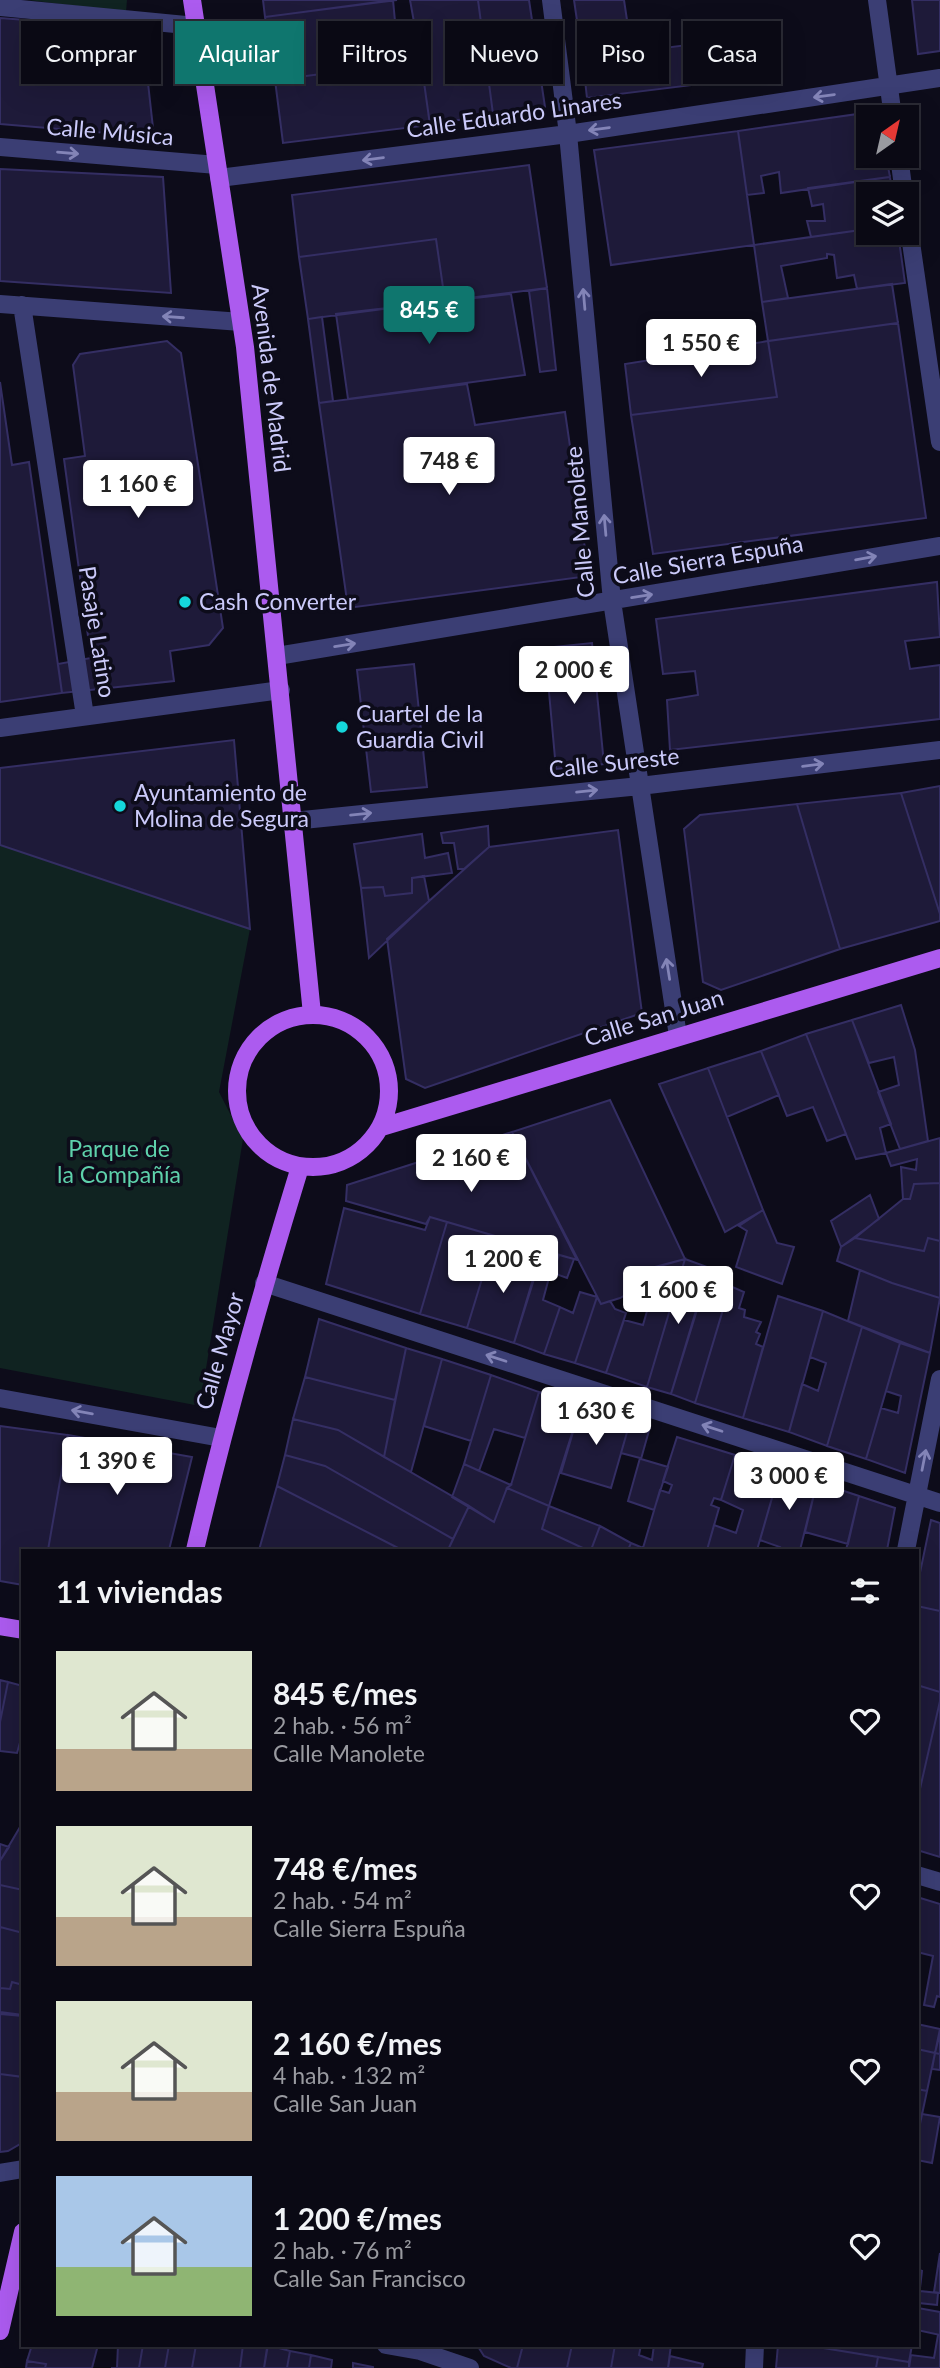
<!DOCTYPE html>
<html lang="es">
<meta charset="utf-8">
<style>
:root{--surface:#0a0914;--page:#181722;--text:#f1f3f6;--muted:#999aa0;--line:#2a2a34;--accent:#0f766e}
body{margin:0;font-family:Lato,sans-serif;background:var(--page);color:var(--text);height:100vh;display:flex;flex-direction:column;font-size:26px;white-space:nowrap}
*{box-sizing:border-box;margin:0}
p{font-size:23px;color:var(--muted)}
.icon{flex:none;width:38px;height:38px;fill:none;stroke:currentColor;stroke-width:2;stroke-linecap:round;stroke-linejoin:round}
.map{position:relative;flex:1;overflow:hidden}
.drawer{position:absolute;left:21px;top:1549px;width:898px;height:798px;display:flex;flex-direction:column;background:var(--surface);border-radius:0px;box-shadow:0 7px 28px #0002,0 0 0 2px var(--line)}
.drawer>*{flex:none}
.banner{position:absolute;left:21px;top:21px;width:900px;height:63px;display:flex;gap:14px}
.needle{width:46px;rotate:34deg}
.fabs{position:absolute;left:856px;top:105px;display:grid;gap:14px}
.fabs a{display:grid;place-items:center;width:63px;height:63px;border-radius:0px;background:var(--surface);box-shadow:0 7px 28px #0002,0 0 0 2px var(--line);font-size:35px}
.price{position:absolute;translate:-50% -60px;padding:0 16px;border-radius:7px;background:#fff;color:#222;font-size:23px;line-height:46px;filter:drop-shadow(0 2px 4px #0008)}
.price::after{content:'';position:absolute;left:50%;top:42px;width:21px;height:16px;margin-left:-10px;background:inherit;clip-path:polygon(0 0,100% 0,50% 100%)}
.price.on{background:var(--accent);color:#fff}
ul{padding:0;list-style:none}
li{display:flex;align-items:center;gap:21px;height:175px;padding:0 35px}
li span{display:grid;place-items:center;flex:none;width:196px;height:140px;border-radius:0px;color:#555}
li>.icon{margin-inline-start:auto}
span .icon{width:84px;height:84px;fill:#fffc;stroke-width:1}
li b{font-size:30px}
h2{display:flex;justify-content:space-between;align-items:center;height:84px;padding:0 35px;font-size:30px}
.chip{padding:0 24px;border-radius:0px;background:var(--surface);box-shadow:0 7px 28px #0002,0 0 0 2px var(--line);font-size:24px;line-height:63px}
.chip.on{background:var(--accent);color:#fff}
.map>svg:first-child{display:block}
.green{fill:#102321}
.building{fill:#1e1a39;stroke:#342e63;stroke-width:2}
.lines{fill:none;stroke-linecap:round;stroke-linejoin:round}
.minor{stroke:#3b3e74;stroke-width:18}
.major{stroke:#ac5bef;stroke-width:18}
.oneway{stroke:#8384b7}
.poi-dot{fill:#15d7db;stroke:#0d0c1a;stroke-width:2.5}
.labels{text-anchor:middle;stroke-width:7;stroke-linejoin:round;paint-order:stroke}
.street-label{font-size:23px;fill:#cbcafa;stroke:#0d0c1a}
.poi-label{font-size:23px;fill:#cbcafa;stroke:#0d0c1a;text-anchor:start}
.park-label{font-size:23px;fill:#5ed1ab;stroke:#0d0c1a}
</style>
<div class="map">
<svg width="940" height="2368" viewBox="0 0 940 2368">
<rect width="100%" height="100%" fill="#0d0c1a"/>
<!-- green -->
<path class="green" d="M28,0H127L126,12Z
M0,845L250,929L219,1092L243,1139L200,1406L0,1368Z"/>
<!-- building -->
<path class="building" d="M263,0H397L265,17Z
M393,0L399,64L275,80L265,17Z
M410,0H478L493,114L430,125L421,61Z
M478,0H529L545,107L493,114Z
M574,0H624L630,40L646,37L648,50L583,62Z
M912,0H940V51L918,54Z
M0,18L142,29L154,137L0,124Z
M726,40L733,80L587,98L583,62L649,54L648,50Z
M421,61L430,125L283,143L275,80Z
M879,111L880,117H868V156H886L890,177L781,193L779,172L761,176L764,193L747,195L738,131Z
M738,131L754,245L611,265L594,150Z
M529,165L547,288L445,301L436,239L299,257L292,195Z
M0,169L163,177L171,293L0,281Z
M890,177L892,194H868V229L811,237L807,221H825L823,204L812,206L808,188Z
M868,229V233H898L905,283L857,289L854,275L837,278L834,255L827,254V258L781,266L788,298L762,302L754,245Z
M436,239L445,301L308,319L299,257Z
M892,284L898,323L768,341L762,302Z
M547,288L556,370L540,372L529,291Z
M511,294L525,375L348,399L336,314Z
M322,317L333,401L319,403L308,319Z
M898,323L926,518L653,554L631,415L777,397L768,341Z
M167,341L181,353L223,628L209,645L170,651L174,681L62,693L58,664L91,658L64,459L85,456L73,365L80,354Z
M768,341L777,397L631,415L625,364Z
M0,382L12,465L29,462L62,693L0,702Z
M467,384L475,425L565,412L589,576L348,608L319,403Z
M937,582L940,637L905,641L910,669L940,665V719L670,750L667,700L698,695L695,671L663,674L656,619Z
M592,643L604,764L556,769L545,648Z
M414,664L427,787L371,792L357,670Z
M234,740L250,929L0,845V768Z
M940,786V914L901,793Z
M901,793L940,914V921L840,949L797,804Z
M797,804L840,949L721,990L703,982L684,829L700,815Z
M488,826L489,847L464,869H458L454,843H443L441,833Z
M618,830L642,1013L425,1088L406,1079L387,939L489,847Z
M422,834L425,858L448,853L452,873L412,878V893L385,896L383,887L361,888L354,844Z
M424,876L429,901L369,958L361,888L383,887L385,896L412,893V878Z
M901,1005L915,1050L928,1141L900,1149L878,1092L899,1085L894,1057L869,1063L852,1020Z
M852,1020L891,1124L880,1128L886,1153L856,1159L806,1034Z
M806,1034L846,1134L827,1141L813,1107L787,1116L761,1051Z
M761,1051L779,1095L727,1117L708,1068Z
M708,1068L763,1210L725,1232L659,1084Z
M610,1100L685,1259L643,1270L634,1290L620,1298L601,1304L512,1132Z
M512,1132L577,1260L430,1217L426,1224L346,1201L347,1185Z
M940,1138V1183L914,1184L910,1199H903L901,1167L916,1170L917,1159L891,1166L886,1153Z
M940,1183V1241L928,1238L924,1251L855,1238L903,1199H910L914,1184Z
M870,1195L879,1219L841,1247L831,1221Z
M344,1208L425,1230L430,1217L447,1222L420,1314L326,1284Z
M763,1210L777,1243L794,1247L782,1284L736,1267L747,1231L739,1226Z
M447,1222L495,1236L467,1328L420,1314Z
M855,1238L924,1251L928,1238L940,1241V1298L892,1283L837,1261L841,1247Z
M492,1246L502,1250L506,1257L514,1259L524,1255L540,1260L514,1343L467,1328Z
M559,1255L574,1259L567,1278L553,1273Z
M685,1259L647,1387L606,1373L624,1320L643,1325L660,1266Z
M685,1259L710,1268L671,1394L647,1387Z
M536,1269L550,1274L543,1300L560,1307L544,1354L514,1343Z
M860,1270L892,1283L940,1298L930,1353L848,1321Z
M730,1286L744,1292L739,1308L745,1310L744,1317L761,1322L756,1332L760,1334L756,1344L763,1347L743,1418L695,1403Z
M718,1289L729,1290L695,1403L671,1394L698,1304L710,1308Z
M580,1292L597,1297L575,1363L544,1354L560,1307L573,1313Z
M778,1296L823,1311L789,1432L743,1418Z
M597,1297L601,1304L610,1301L615,1309L626,1313L606,1373L575,1363Z
M823,1311L862,1327L827,1446L789,1432L802,1384L818,1391L826,1363L810,1357Z
M319,1319L406,1348L395,1400L305,1377Z
M862,1327L900,1343L866,1459L827,1446Z
M900,1343L930,1353L905,1473L866,1459L881,1408L898,1413L901,1396L886,1391Z
M406,1348L442,1359L411,1472L384,1457Z
M442,1359L491,1375L471,1441L424,1426Z
M491,1375L539,1392L525,1438L494,1429L479,1471L464,1464Z
M305,1377L395,1400L384,1457L338,1430L293,1419Z
M539,1392L581,1405L549,1506L507,1488L511,1485Z
M581,1405L630,1422L611,1488L561,1473Z
M293,1419L338,1430L469,1506L453,1539L325,1466L285,1455Z
M630,1422L650,1427L641,1459L668,1467L654,1510L628,1501L640,1458L621,1453Z
M0,1426L68,1435L48,1550H23V1585L0,1581Z
M68,1435L192,1457L169,1550H48Z
M677,1437L735,1455L721,1500L714,1498L711,1505L719,1508L707,1550H650L643,1548L660,1490L669,1493L672,1485L663,1481Z
M285,1455L325,1466L453,1539L448,1550H402L277,1486Z
M735,1455L780,1470L757,1550H707L714,1525L736,1533L743,1510L721,1500Z
M464,1464L511,1485L507,1488L494,1522L452,1497Z
M780,1470L817,1482L800,1550H779L780,1547L760,1540Z
M817,1482L859,1496L848,1544L805,1532Z
M277,1486L402,1550H259Z
M507,1488L549,1506L542,1529L587,1550H448L469,1506L494,1522Z
M859,1496L895,1508L887,1550H846Z
M549,1506L600,1526L591,1550H587L542,1529Z
M931,1520L940,1523V1611L917,1606V1587Z
M600,1526L631,1543L628,1550H591Z
M631,1543L643,1548L650,1550H628Z
M917,1606L940,1611V1692L917,1685Z
M0,1680L8,1682L0,1722Z
M8,1682L23,1686V1732L17,1753L0,1751V1722Z
M917,1685L940,1692V1701L917,1802Z
M940,1701V1857L917,1850V1802Z
M23,1822V1890L0,1885V1861Z
M0,1844L9,1847L0,1861Z
M0,1885L23,1890V1933L0,1927Z
M917,1897L940,1904V1997L937,1996L934,2007L924,2005L933,1956L917,1952Z
M0,1927L23,1933V1985L12,1982L10,1989L0,1988Z
M12,1982L23,1985V2015L0,2012V1988L10,1989Z
M0,2014L23,2016V2077L0,2074Z
M917,2024L940,2029L935,2053L917,2049Z
M940,2033V2054L935,2053Z
M917,2049L935,2053L927,2091L917,2089Z
M935,2053L940,2054V2070L932,2069Z
M0,2074L23,2077V2135L20,2144L8,2151L0,2152Z
M917,2089L927,2091L920,2124L917,2123Z
M922,2114L940,2117L932,2163L917,2160V2134Z
M940,2253V2293L934,2292Z
M917,2269L922,2271L919,2296L917,2295Z
M920,2291L938,2293L937,2305L919,2303Z
M918,2308L940,2312V2335L917,2330Z
M938,2335H940V2368H909L911,2355L934,2358Z
M32,2345H98L92,2368H45L46,2364L27,2361Z
M118,2345H143L139,2368H111H117Z
M143,2345H169L165,2368H139Z
M169,2345H196L192,2368H165Z
M196,2345H243L240,2368H192Z
M243,2345L267,2348L264,2368H240Z
M268,2345L290,2351L287,2368H264Z
M477,2345H523L517,2368H511L484,2356Z
M523,2345H572L567,2368H517Z
M572,2345H615L611,2368H567Z
M615,2345H641L639,2355L652,2360L654,2345H671L668,2368H611Z
M778,2345H805L878,2357L876,2368H776Z
M805,2345H912L909,2362Z
M290,2351L311,2355L309,2368H287Z
M311,2355L332,2360L331,2368H309Z
M670,2356L703,2364L702,2368H668Z
M878,2357L909,2362V2368H876Z
M27,2361L46,2364L45,2368H26Z
M353,2363L373,2367V2368H353Z"/>
<g class="lines">
<!-- minor -->
<path class="minor" d="M551,0L568,134L612,601L678,1036
M877,0L893,117
M0,7L196,26
M0,147L217,165
M899,156L904,194
M219,178L568,134L940,78
M906,208L940,442
M0,304L241,322
M22,305L85,716
M277,656L940,546
M0,728L281,690
M293,821L640,786L940,750
M264,1283L940,1503
M0,1398L221,1438
M906,1550L940,1379
M917,1875L940,1882
M0,2173L23,2169
M386,2345L420,2351L470,2368
M754,2368L755,2345"/>
<!-- major -->
<path class="major" d="M192,0L245,347L312,1014
M237 1091a76 76 0 1 1 152 0a76 76 0 1 1-152 0Z
M382,1127L940,958
M195,1550C225,1421 261,1294 300,1167
M0,1626L23,1630
M0,2331L23,2232"/>
</g>
<!-- one-way arrows -->
<defs><path id="oneway-shaft" d="M-6 0H5M1.5-3L5.5 0L1.5 3" fill="none" stroke-width="1.6" stroke-linecap="round" stroke-linejoin="round" transform="scale(1.75)"/></defs>
<g class="oneway">
<use href="#oneway-shaft" transform="translate(824 96) rotate(172)"/>
<use href="#oneway-shaft" transform="translate(599 129) rotate(172)"/>
<use href="#oneway-shaft" transform="translate(68 153) rotate(5)"/>
<use href="#oneway-shaft" transform="translate(373 159) rotate(173)"/>
<use href="#oneway-shaft" transform="translate(584 299) rotate(-95)"/>
<use href="#oneway-shaft" transform="translate(173 317) rotate(-176)"/>
<use href="#oneway-shaft" transform="translate(605 525) rotate(-95)"/>
<use href="#oneway-shaft" transform="translate(866 558) rotate(-10)"/>
<use href="#oneway-shaft" transform="translate(642 596) rotate(-9)"/>
<use href="#oneway-shaft" transform="translate(345 645) rotate(-9)"/>
<use href="#oneway-shaft" transform="translate(813 765) rotate(-7)"/>
<use href="#oneway-shaft" transform="translate(587 791) rotate(-6)"/>
<use href="#oneway-shaft" transform="translate(361 814) rotate(-6)"/>
<use href="#oneway-shaft" transform="translate(668 969) rotate(-99)"/>
<use href="#oneway-shaft" transform="translate(496 1358) rotate(-162)"/>
<use href="#oneway-shaft" transform="translate(82 1412) rotate(-170)"/>
<use href="#oneway-shaft" transform="translate(712 1428) rotate(-162)"/>
<use href="#oneway-shaft" transform="translate(924 1460) rotate(-79)"/>
</g>
<!-- markers -->
<g class="poi-dot">
<circle cx="185" cy="602" r="7"/>
<circle cx="342" cy="727" r="7"/>
<circle cx="120" cy="806" r="7"/>
</g>
<g class="labels">
<!-- street labels -->
<g class="street-label">
<text transform="translate(514 115) rotate(-8)" y="8">Calle Eduardo Linares</text>
<text transform="translate(110 132) rotate(5)" y="8">Calle Música</text>
<text transform="translate(271 378) rotate(83)" y="8">Avenida de Madrid</text>
<text transform="translate(580 522) rotate(-95)" y="8">Calle Manolete</text>
<text transform="translate(708 560) rotate(-10)" y="8">Calle Sierra Espuña</text>
<text transform="translate(97 632) rotate(81)" y="8">Pasaje Latino</text>
<text transform="translate(614 763) rotate(-6)" y="8">Calle Sureste</text>
<text transform="translate(654 1018) rotate(-17)" y="8">Calle San Juan</text>
<text transform="translate(220 1351) rotate(-74)" y="8">Calle Mayor</text>
</g>
<!-- poi labels -->
<g class="poi-label">
<text x="199" y="610">Cash Converter</text>
<text x="356" y="722">Cuartel de la<tspan x="356" dy="26">Guardia Civil</tspan></text>
<text x="134" y="801">Ayuntamiento de<tspan x="134" dy="26">Molina de Segura</tspan></text>
</g>
<!-- park labels -->
<g class="park-label">
<text x="119" y="1157">Parque de<tspan x="119" dy="26">la Compañía</tspan></text>
</g>
</g>
</svg>
<div class="fabs">
<a><svg class="needle" viewBox="-14 -14 28 28"><path d="M0-13l5 13h-10z" fill="#e53935"/><path d="M0 13l5-13h-10z" fill="#999aa0"/></svg></a>
<a><svg class="icon" aria-label="layers" viewBox="0 0 24 24"><path d="M12 4l9 5-9 5-9-5zM3 14l9 5 9-5"/></svg></a>
</div>
<b class="price on" style="left:429px;top:346px">845 €</b>
<b class="price" style="left:701px;top:379px">1 550 €</b>
<b class="price" style="left:449px;top:497px">748 €</b>
<b class="price" style="left:138px;top:520px">1 160 €</b>
<b class="price" style="left:574px;top:706px">2 000 €</b>
<b class="price" style="left:471px;top:1194px">2 160 €</b>
<b class="price" style="left:503px;top:1295px">1 200 €</b>
<b class="price" style="left:678px;top:1326px">1 600 €</b>
<b class="price" style="left:596px;top:1447px">1 630 €</b>
<b class="price" style="left:117px;top:1497px">1 390 €</b>
<b class="price" style="left:789px;top:1512px">3 000 €</b>
<div class="banner">
<a class="chip">Comprar</a>
<a class="chip on">Alquilar</a>
<a class="chip">Filtros</a>
<a class="chip">Nuevo</a>
<a class="chip">Piso</a>
<a class="chip">Casa</a>
</div>
<section class="drawer">
<h2>11 viviendas<svg class="icon" aria-label="filters" viewBox="0 0 24 24"><path d="M4 7h16M4 17h16"/><circle cx="9" cy="7" r="2"/><circle cx="15" cy="17" r="2"/></svg></h2>
<ul>
<li><span style="background:linear-gradient(#dfe7d0 70%,#b9a48a 0)"><svg class="icon" aria-label="home" viewBox="0 0 24 24"><path d="M3 11l9-7 9 7M6 9v11h12V9"/></svg></span><div><b>845 €/mes</b><p>2 hab. · 56 m²</p><p>Calle Manolete</p></div><svg class="icon" aria-label="heart" viewBox="0 0 24 24"><path d="M12 20l-8-8c-3-5 5-10 8-4 3-6 11-1 8 4z"/></svg></li>
<li><span style="background:linear-gradient(#dfe7d0 65%,#b9a48a 0)"><svg class="icon" aria-label="home" viewBox="0 0 24 24"><path d="M3 11l9-7 9 7M6 9v11h12V9"/></svg></span><div><b>748 €/mes</b><p>2 hab. · 54 m²</p><p>Calle Sierra Espuña</p></div><svg class="icon" aria-label="heart" viewBox="0 0 24 24"><path d="M12 20l-8-8c-3-5 5-10 8-4 3-6 11-1 8 4z"/></svg></li>
<li><span style="background:linear-gradient(#dfe7d0 65%,#b9a48a 0)"><svg class="icon" aria-label="home" viewBox="0 0 24 24"><path d="M3 11l9-7 9 7M6 9v11h12V9"/></svg></span><div><b>2 160 €/mes</b><p>4 hab. · 132 m²</p><p>Calle San Juan</p></div><svg class="icon" aria-label="heart" viewBox="0 0 24 24"><path d="M12 20l-8-8c-3-5 5-10 8-4 3-6 11-1 8 4z"/></svg></li>
<li><span style="background:linear-gradient(#a9c7e8 65%,#8fb573 0)"><svg class="icon" aria-label="home" viewBox="0 0 24 24"><path d="M3 11l9-7 9 7M6 9v11h12V9"/></svg></span><div><b>1 200 €/mes</b><p>2 hab. · 76 m²</p><p>Calle San Francisco</p></div><svg class="icon" aria-label="heart" viewBox="0 0 24 24"><path d="M12 20l-8-8c-3-5 5-10 8-4 3-6 11-1 8 4z"/></svg></li>
</ul>
</section>
</div>
